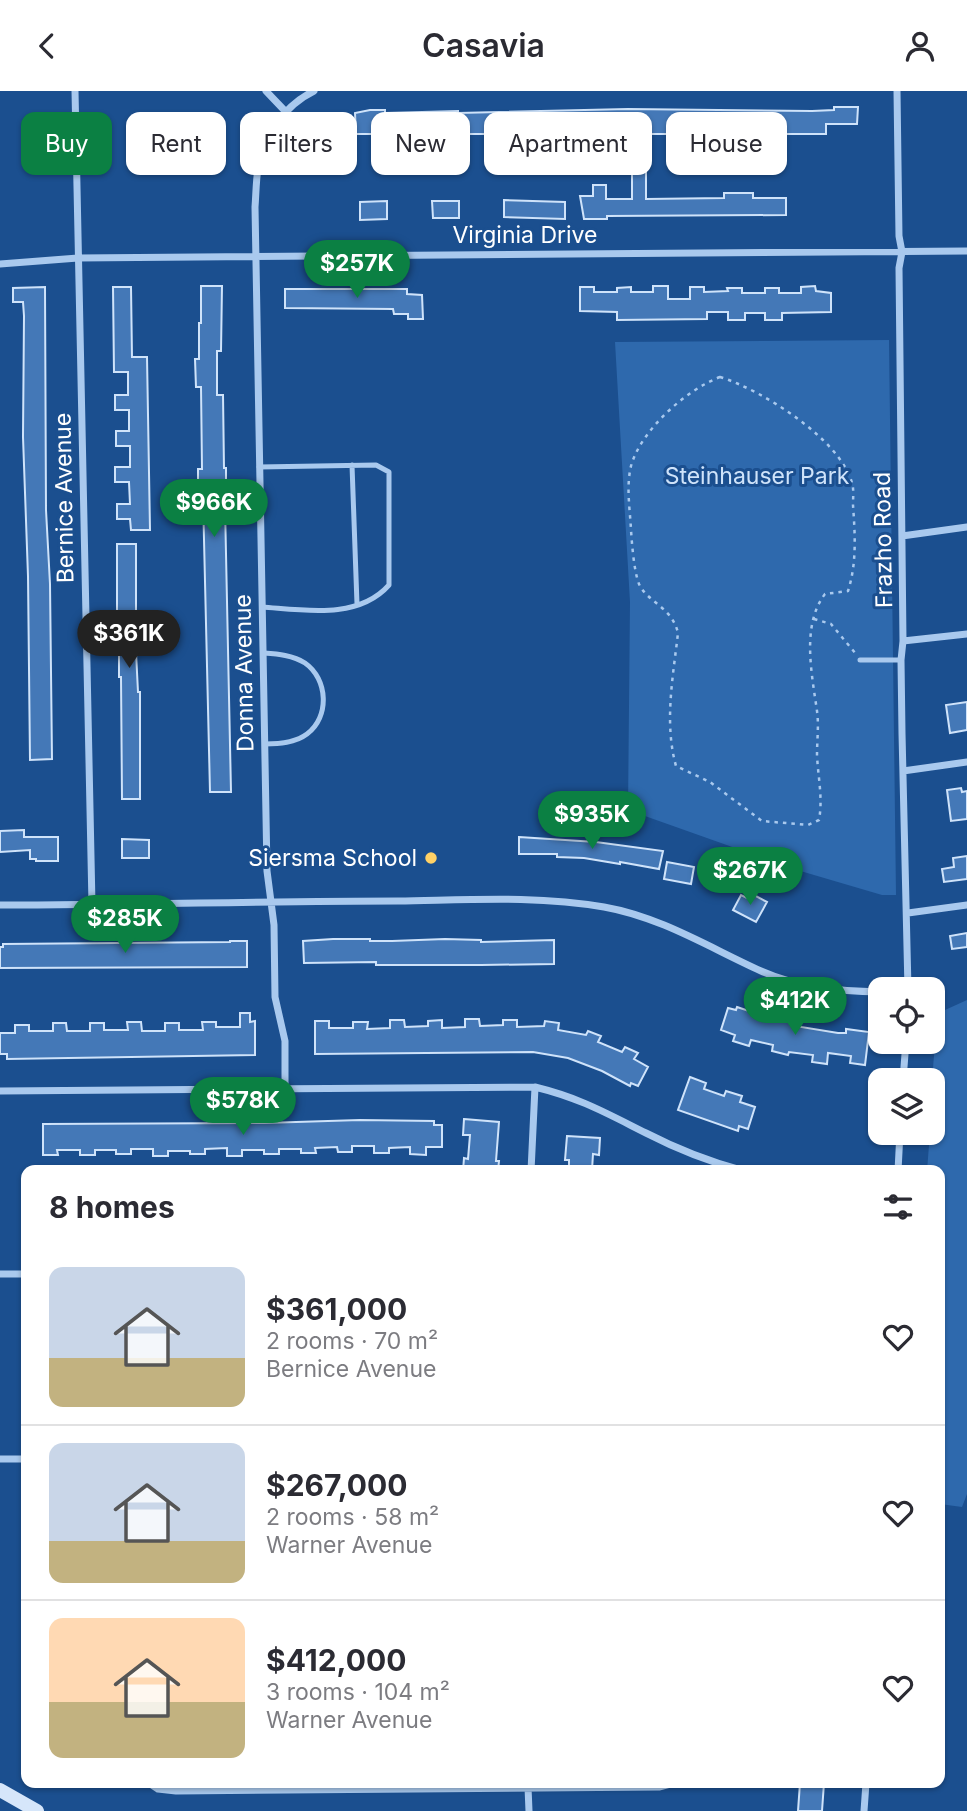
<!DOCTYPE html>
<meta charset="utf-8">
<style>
:root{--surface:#fff;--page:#f7f7f7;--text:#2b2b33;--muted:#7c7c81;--line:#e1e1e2;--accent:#0b8043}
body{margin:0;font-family:Inter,sans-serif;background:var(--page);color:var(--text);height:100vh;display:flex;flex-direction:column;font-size:26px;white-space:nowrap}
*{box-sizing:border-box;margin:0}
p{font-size:23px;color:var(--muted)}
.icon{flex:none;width:38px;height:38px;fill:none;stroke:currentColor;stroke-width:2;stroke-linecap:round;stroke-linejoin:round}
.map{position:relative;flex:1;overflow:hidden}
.sheet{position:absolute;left:21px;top:1074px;width:924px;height:623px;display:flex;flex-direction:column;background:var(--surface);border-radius:14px;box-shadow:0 2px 5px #0004}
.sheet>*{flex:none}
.guide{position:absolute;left:21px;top:21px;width:926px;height:63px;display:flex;gap:14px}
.tools{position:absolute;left:868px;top:886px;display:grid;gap:14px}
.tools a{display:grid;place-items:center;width:77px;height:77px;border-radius:14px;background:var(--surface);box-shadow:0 2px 5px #0004;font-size:35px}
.price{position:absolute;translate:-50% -60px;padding:0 16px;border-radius:24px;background:var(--accent);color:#fff;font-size:23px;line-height:46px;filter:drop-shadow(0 2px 4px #0008)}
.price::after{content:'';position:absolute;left:50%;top:42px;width:21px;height:16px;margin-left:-10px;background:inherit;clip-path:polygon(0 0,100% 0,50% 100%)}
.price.current{background:#222;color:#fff}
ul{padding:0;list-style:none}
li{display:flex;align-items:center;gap:21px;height:175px;padding:0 28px}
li+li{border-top:2px solid var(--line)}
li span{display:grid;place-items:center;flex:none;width:196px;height:140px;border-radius:14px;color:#555}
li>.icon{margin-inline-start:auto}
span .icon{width:84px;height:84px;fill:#fffc;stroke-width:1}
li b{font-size:30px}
h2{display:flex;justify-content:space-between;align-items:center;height:84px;padding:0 28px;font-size:30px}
.chip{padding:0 24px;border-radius:14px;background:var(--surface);box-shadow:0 2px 5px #0004;font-size:24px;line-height:63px}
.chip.current{background:var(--accent);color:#fff}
header{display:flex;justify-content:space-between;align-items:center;height:91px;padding:0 28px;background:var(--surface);font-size:32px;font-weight:600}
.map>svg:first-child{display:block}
.green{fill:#2e69ad}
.building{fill:#4478b7;stroke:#cfe3fa;stroke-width:2}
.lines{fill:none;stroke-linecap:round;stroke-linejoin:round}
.path{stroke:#a9c9ee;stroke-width:2.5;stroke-dasharray:3.5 5;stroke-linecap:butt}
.service{stroke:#a9c9ee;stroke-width:5}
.minor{stroke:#a9c9ee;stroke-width:7}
.secondary{stroke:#d6e6fa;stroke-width:14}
.poi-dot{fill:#ffd166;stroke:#1b4f8f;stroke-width:2.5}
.labels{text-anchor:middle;stroke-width:6;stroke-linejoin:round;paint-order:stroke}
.street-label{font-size:23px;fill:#fff;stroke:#1b4f8f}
.park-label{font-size:23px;fill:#cfe3fa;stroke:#1b4f8f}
.poi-label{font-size:23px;fill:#fff;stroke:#1b4f8f;text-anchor:end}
</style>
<header><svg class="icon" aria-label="back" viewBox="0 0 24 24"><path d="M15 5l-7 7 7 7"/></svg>Casavia<svg class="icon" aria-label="person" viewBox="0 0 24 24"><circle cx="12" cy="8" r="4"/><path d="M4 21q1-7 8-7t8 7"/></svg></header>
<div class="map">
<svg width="967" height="1720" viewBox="0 0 967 1720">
<rect width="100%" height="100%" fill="#1b4f8f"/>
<!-- green -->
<path class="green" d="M889,249L896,804H882L797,779L628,719L630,511L615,251Z
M967,909V1403L962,1416L940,1413V1080H927L930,1041H933C933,1002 929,955 945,919Z"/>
<!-- building -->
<path class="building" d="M834,16H858L857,33H826V43H356L355,22L370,19H385V22L458,20V22L628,18L812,20L834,19Z
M632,79H646V108L724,107V102H753V107H786V124L607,125V128H584L580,105H593V94H606V108H632Z
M504,109L565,111V128L504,126Z
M387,110V128L360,129V111Z
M432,110H459V127H433Z
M201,195H222L221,260H217V304H223L224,377H226V391H222L223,415H225L231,701H210L203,406H198V378H202L201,296H196L195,268H199V232H201Z
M653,195H668V208H690V196H704V201L728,200L727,197H742V202H765V197H779V202H801V196L815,195L816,200L831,202V221L782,222V229H765V222H745V229H728V221H707V228L617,229V221L580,220V196H594V201H617V197L631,196V201H653Z
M45,196L46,419L50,493L52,668L30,669L28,485L23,346L24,225L23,211H13V197Z
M113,196H131L132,266H147L150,439H131L130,428H117V413H130L129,391H115V376H130V355H116V340H129V319H115V304H128V281H114Z
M285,198H407V203L422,204L423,228H408V223H394L393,218L285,217Z
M117,453H136V561L138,601H140V708H122L121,586H119V553H117Z
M967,611V639L950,642L946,614Z
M961,697L962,701L967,700V728L951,730L947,699Z
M24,739V746H58V770H36V768H30V759L0,761V740Z
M519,746L596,751L663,760L659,778L620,771V773L584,767L557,766V763H519Z
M122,748L149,749V767H122Z
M967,765V788L944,791L942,778L954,776L953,767Z
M667,771L694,776L691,793L664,788Z
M752,803L767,811L756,831L733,819L741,804L749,808Z
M967,842V856L952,858L950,845Z
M333,848H370V850H392L445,848L481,849V851L554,849V873L481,874H376V871L304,872L303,850Z
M230,850H247V876L0,877V856H3V853L230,851Z
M737,916L773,928L795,931V935L838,942H846V938L869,941L865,974L850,972L851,965L828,962L827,973L812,971L813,964L789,961L788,964L772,960L773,954L751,949L749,955L733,950L735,944L721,939L728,917L736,919Z
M240,922H250V931L255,930V964L7,968V963H0V942H15V934H29V940H53V932H66L67,940H90V932H104V939H128L127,931H141L142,940H165V932H179V939H203L202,931H216V936H240Z
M465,928H479L480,935L503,934V929H517V936L544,935L545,930L559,932L558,939L586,944L588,940L601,945L598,951L622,961L625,956L638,962L634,968L648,976L638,995L631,992L630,995L602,980L568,967L533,961L315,963V930H329V937H353V931H368L367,938L390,937V929H404L405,936L428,935V930L442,929V937L465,936Z
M690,986L706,992L704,998L724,1005L726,1000L742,1005L740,1011L755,1016L748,1038L739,1035L738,1040L678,1019Z
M464,1028L499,1031L496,1070H499L498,1080H463L464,1067L468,1068L470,1044H463Z
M360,1029L434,1030V1034H442V1056H426V1064L410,1063V1056L389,1057V1062H374V1055H352V1061H338L337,1056L315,1057L316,1062H301V1058H279V1063H264V1059H242V1065H227V1057L205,1058V1063H190V1060H168V1065H153V1058H131V1063H116V1059H95V1064H80V1059H57L58,1064H43V1033L264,1032Z
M567,1045L600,1047L599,1064L593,1063L592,1079L569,1077V1069H565Z
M800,1692H824L822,1720H798Z"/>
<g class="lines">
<!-- path -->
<path class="path" d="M720,286C762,299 840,348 852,392C854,398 853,407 853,414C855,443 857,472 848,500L825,503C801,534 812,584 817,620C819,634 817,649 817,664C818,686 823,707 819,729L808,734L762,730L710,691L676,675C664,632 673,586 678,542C672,516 647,511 639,493C634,480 632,454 631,439C630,418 626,396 631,375C641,339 686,299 720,286Z
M814,528L831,533L856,563"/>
<!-- service -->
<path class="service" d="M352,374L357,513
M259,376L376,374L389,381V494C358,529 304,519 262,516
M263,562C277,563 293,564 305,572C328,588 330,626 307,643C295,652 279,653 265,653
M860,569H901"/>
<!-- minor -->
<path class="minor" d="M75,0L92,814
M266,0L286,21
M897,0L899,145L902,161L899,177L903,550L901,569L902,642L908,898
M0,173L78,167L967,160
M902,445L967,436
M903,550L967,543
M903,680L967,671
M0,814C133,814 265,810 398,810C466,809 537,804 604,816C661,826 710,857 761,880C799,897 840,900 880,901
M908,822L967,814
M903,989L906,950
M285,997V950L275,906L274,834L267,780L255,116C256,103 256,90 258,77C262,46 285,14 314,0
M0,1000L535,996C580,1007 606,1022 646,1042C677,1058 710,1071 744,1080
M531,1080L535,996
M898,1080L900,1041
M0,1183H26
M0,1368H26
M149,1692L158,1698L176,1700L659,1696L674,1692
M528,1696L529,1720
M864,1720L866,1692"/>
<!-- secondary -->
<path class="secondary" d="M0,1699L37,1720"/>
</g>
<!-- markers -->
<circle class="poi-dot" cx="431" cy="767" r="7"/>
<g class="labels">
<!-- street labels -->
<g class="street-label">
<text x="525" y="152">Virginia Drive</text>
<text transform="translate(64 407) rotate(-91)" y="8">Bernice Avenue</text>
<text transform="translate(883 449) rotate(-91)" y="8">Frazho Road</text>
<text transform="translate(244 582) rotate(-91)" y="8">Donna Avenue</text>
</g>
<!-- park labels -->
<g class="park-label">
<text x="757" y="393">Steinhauser Park</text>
</g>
<!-- poi labels -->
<g class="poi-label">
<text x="417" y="775">Siersma School</text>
</g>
</g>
</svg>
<div class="tools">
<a><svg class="icon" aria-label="locate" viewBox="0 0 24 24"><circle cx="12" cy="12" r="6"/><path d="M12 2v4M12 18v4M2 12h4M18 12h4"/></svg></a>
<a><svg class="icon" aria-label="layers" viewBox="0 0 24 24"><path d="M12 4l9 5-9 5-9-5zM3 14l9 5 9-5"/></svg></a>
</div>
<b class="price" style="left:357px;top:209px">$257K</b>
<b class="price" style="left:214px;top:448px">$966K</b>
<b class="price current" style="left:129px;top:579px">$361K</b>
<b class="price" style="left:592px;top:760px">$935K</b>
<b class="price" style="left:750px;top:816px">$267K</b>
<b class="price" style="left:125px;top:864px">$285K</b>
<b class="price" style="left:795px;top:946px">$412K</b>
<b class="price" style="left:243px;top:1046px">$578K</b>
<div class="guide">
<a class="chip current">Buy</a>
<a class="chip">Rent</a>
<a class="chip">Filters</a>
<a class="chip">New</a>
<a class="chip">Apartment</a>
<a class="chip">House</a>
</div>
<section class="sheet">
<h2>8 homes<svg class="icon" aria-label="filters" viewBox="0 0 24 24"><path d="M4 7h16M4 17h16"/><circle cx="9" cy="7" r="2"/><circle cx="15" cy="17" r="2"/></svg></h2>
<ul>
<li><span style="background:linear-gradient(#c9d6e8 65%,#c2b280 0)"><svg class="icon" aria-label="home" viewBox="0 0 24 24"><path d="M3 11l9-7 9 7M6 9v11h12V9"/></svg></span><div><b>$361,000</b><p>2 rooms · 70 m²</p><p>Bernice Avenue</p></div><svg class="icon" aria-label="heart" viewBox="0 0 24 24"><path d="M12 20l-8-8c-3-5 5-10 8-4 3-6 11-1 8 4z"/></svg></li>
<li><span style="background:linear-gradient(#c9d6e8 70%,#c2b280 0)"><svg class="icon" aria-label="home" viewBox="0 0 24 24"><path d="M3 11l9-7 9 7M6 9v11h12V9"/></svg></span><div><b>$267,000</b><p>2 rooms · 58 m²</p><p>Warner Avenue</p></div><svg class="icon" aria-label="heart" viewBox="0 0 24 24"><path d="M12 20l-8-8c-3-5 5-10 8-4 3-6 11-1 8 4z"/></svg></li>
<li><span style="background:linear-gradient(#ffd9b3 60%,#c2b280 0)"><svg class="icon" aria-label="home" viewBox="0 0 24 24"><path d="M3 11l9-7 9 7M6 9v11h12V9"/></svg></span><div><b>$412,000</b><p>3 rooms · 104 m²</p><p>Warner Avenue</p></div><svg class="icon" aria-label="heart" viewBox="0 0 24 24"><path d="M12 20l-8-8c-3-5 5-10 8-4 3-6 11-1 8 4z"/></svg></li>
</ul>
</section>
</div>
